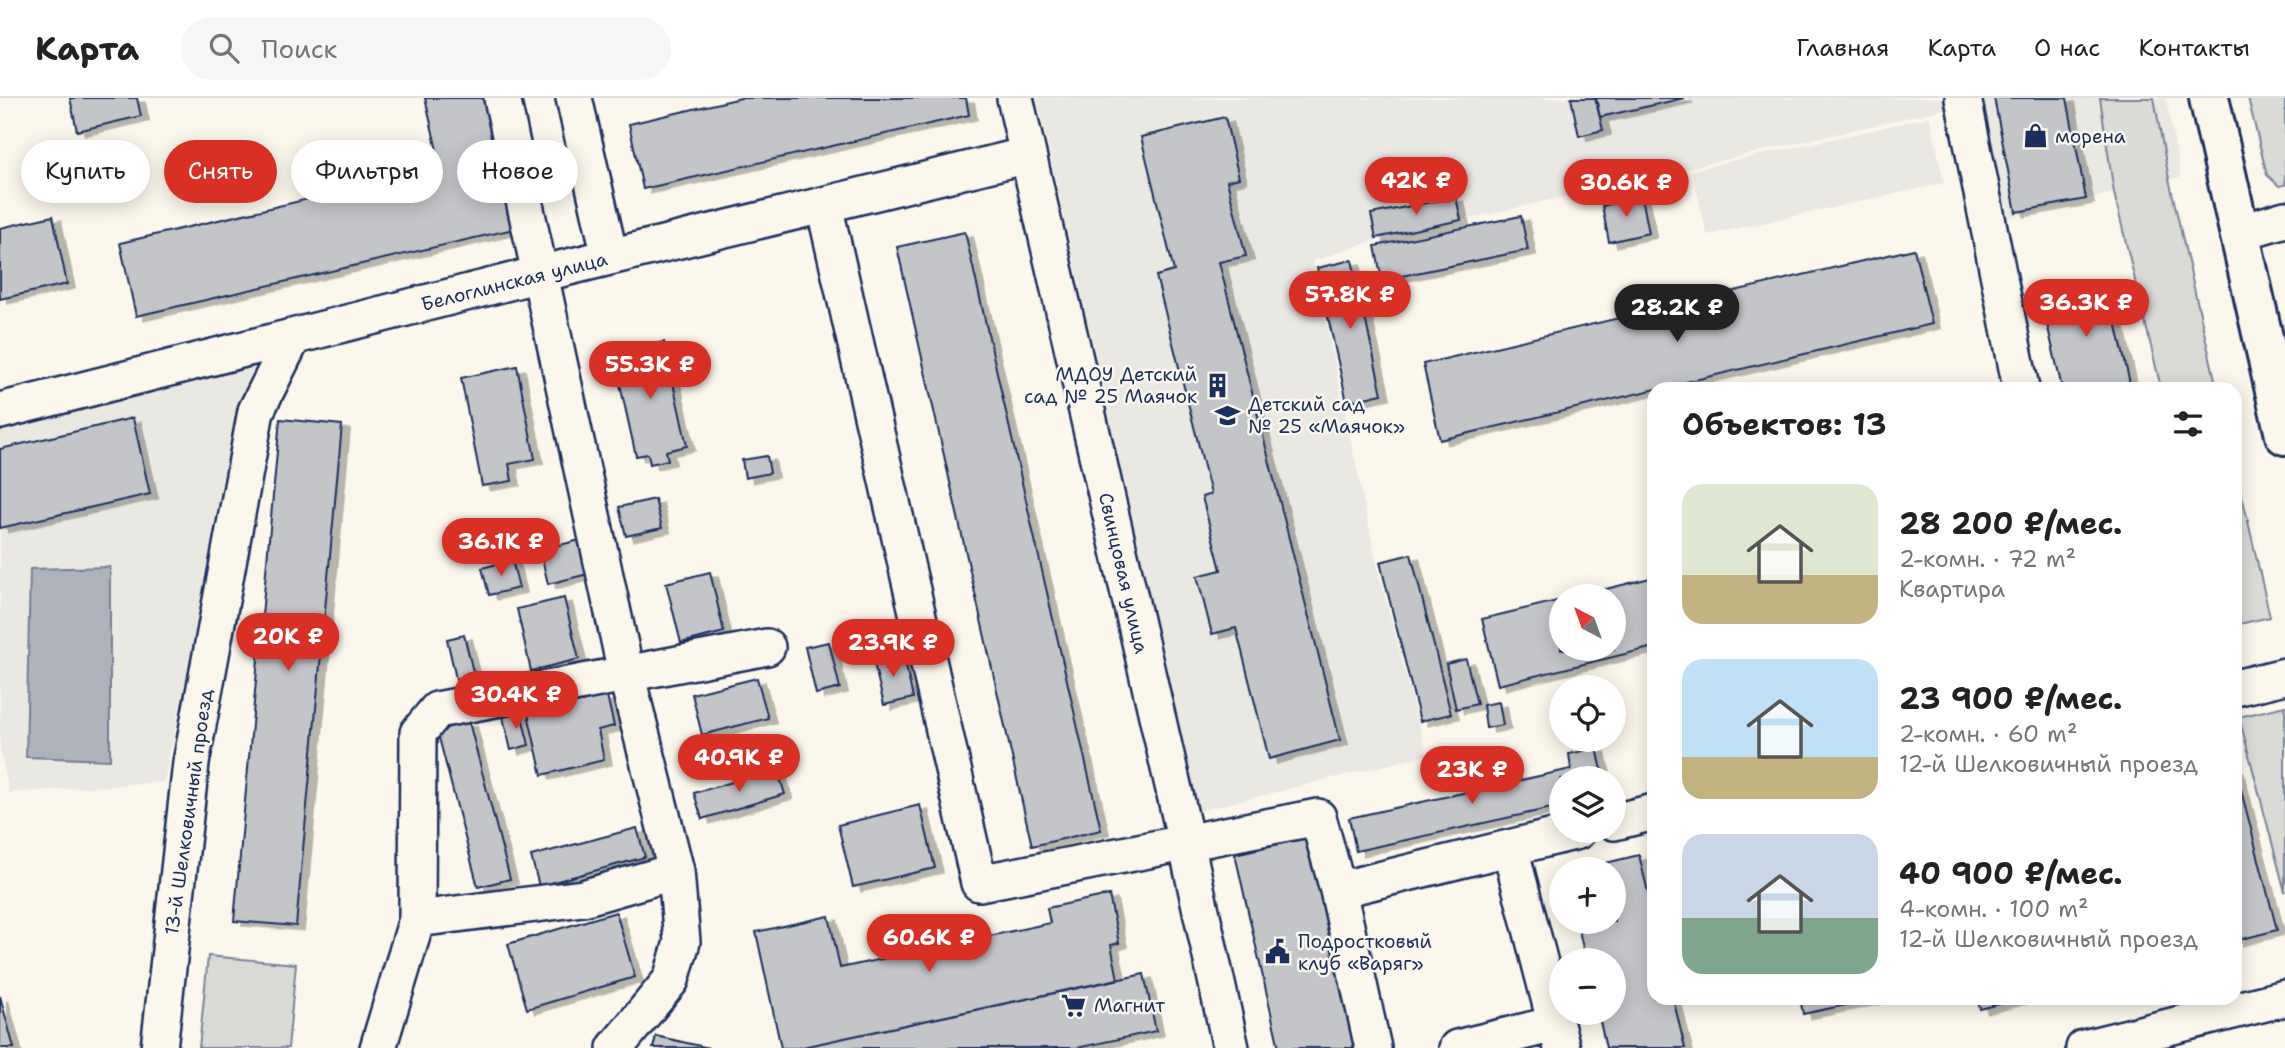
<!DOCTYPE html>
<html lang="ru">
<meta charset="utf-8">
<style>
:root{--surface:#fff;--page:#f6f6f6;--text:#222;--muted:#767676;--line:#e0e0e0;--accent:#d93025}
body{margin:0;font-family:"Shantell Sans",sans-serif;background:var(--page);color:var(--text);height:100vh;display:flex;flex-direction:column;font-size:26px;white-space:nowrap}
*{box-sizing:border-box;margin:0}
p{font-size:23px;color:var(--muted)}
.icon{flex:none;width:38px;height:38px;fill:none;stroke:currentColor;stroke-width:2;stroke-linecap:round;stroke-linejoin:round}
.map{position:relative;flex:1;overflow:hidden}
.drawer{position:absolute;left:1647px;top:284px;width:595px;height:623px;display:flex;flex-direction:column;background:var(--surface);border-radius:21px;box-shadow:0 4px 18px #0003}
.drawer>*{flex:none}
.hud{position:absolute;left:21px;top:42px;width:665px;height:63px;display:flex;gap:14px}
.needle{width:46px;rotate:319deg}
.tools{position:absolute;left:1549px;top:486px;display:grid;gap:14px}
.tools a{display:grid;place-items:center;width:77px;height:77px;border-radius:50%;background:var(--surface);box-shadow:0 4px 18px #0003;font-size:35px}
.price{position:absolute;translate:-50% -60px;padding:0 16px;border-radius:24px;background:var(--accent);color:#fff;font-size:23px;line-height:46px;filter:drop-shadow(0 2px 4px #0008)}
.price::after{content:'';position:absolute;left:50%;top:42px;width:21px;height:16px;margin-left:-10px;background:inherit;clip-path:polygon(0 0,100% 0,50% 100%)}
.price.on{background:#222;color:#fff}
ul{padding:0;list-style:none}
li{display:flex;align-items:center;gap:21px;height:175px;padding:0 35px}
li span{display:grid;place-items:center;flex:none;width:196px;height:140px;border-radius:21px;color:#555}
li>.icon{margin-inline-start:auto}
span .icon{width:84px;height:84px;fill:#fffc;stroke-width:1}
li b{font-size:30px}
h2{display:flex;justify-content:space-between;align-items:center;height:84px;padding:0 35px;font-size:30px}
.pill{padding:0 24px;border-radius:32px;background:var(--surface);box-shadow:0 4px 18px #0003;font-size:24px;line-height:63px}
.pill.on{background:var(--accent);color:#fff}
header{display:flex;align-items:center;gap:42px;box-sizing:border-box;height:98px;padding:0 35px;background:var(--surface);border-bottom:2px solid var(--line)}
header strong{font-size:33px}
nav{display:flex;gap:38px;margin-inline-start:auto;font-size:24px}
.search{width:490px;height:63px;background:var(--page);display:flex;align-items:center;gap:18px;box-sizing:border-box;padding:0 24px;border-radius:38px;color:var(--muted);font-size:26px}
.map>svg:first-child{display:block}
.built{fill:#eae8e2}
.green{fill:#dadad7;stroke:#7a849a;stroke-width:2}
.water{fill:#afb3bb;stroke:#747e96;stroke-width:2}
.building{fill:#c3c5c9;stroke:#1b2f5e;stroke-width:2;filter:url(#shadow)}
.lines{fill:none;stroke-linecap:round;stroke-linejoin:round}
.minor-casing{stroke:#1b2f5e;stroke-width:40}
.major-casing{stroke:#1b2f5e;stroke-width:44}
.minor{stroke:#fbf7ec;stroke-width:35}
.major{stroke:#fbf7ec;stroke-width:38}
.labels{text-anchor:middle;stroke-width:5;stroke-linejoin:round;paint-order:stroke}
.poi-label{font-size:19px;fill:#1b2f5e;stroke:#fbf7ec;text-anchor:start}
.street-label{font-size:19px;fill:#1b2f5e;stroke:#fbf7ec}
</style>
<header>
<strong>Карта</strong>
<div class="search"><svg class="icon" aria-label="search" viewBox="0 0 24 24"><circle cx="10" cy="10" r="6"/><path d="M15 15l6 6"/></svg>Поиск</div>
<nav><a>Главная</a><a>Карта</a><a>О нас</a><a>Контакты</a></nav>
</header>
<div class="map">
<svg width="2285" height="950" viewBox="0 0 2285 950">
<defs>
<filter id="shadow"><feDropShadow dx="8" dy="4.5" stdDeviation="0" flood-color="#0004"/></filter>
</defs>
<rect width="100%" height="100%" fill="#fbf7ec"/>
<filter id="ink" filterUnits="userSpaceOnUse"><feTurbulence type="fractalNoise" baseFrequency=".0143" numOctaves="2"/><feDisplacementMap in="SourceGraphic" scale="14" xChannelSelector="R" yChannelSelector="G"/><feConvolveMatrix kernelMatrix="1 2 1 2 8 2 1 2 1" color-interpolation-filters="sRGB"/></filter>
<g filter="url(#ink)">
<!-- built -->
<path class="built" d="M1037,0H2166L2181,79L2006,120L1983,2L1369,144L1313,163L1378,472L1427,657L1199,713Z
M1930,19L1944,85L1707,137L1692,72Z
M266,261L242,309L164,684L9,695L0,650V332Z"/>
<!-- green -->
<path class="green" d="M2100,0H2154L2169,81L2217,290H2161L2114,95Z
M2248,0H2285V87L2279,88L2267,77Z
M2235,367L2270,519L2235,527Z
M2285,608V794L2239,619Z
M208,858L296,866L288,950H199Z"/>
<!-- water -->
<path class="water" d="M110,469V662L26,659L30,471Z"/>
<!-- building -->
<path class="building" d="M70,0H137L141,18L77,33Z
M425,0H492L522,129L136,218L120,145L441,70Z
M741,0H966L969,17L643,91L629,26Z
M1571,0H1595L1603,32L1579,38Z
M1596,0H1685L1600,19Z
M1994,0H2067L2086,101L2016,114Z
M1225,19L1239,80L1227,83L1246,158L1219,164L1340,642L1269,661L1236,530L1212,536L1197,478L1221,472L1202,399L1211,396L1156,178L1174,173L1141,39Z
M1456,99L1461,122L1376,140L1371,116Z
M1642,99L1649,135L1609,144L1602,108Z
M53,118L67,186L0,201V130Z
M1521,118L1528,152L1382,182L1375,148Z
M965,134L1101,732L1032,748L897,149Z
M1914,151L1932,226L1440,342L1423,266Z
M1352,162L1382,296L1347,304L1317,170Z
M2107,184L2131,290H2062L2041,200Z
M664,244L687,348L666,353L668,362L650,366L648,356L636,358L613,255Z
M517,268L535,361L509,366L512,383L482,388L461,280Z
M133,320L150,396L0,430V351Z
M280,321L342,327L296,828L234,823Z
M767,358L770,375L745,380L742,362Z
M655,401L662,430L626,438L619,409Z
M580,442L588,476L548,486L540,452Z
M1411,456L1451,616L1420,623L1380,464Z
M512,462L519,490L489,497L482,470Z
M710,474L724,534L681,545L666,485Z
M1654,479V549L1498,587L1482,521L1561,502V551H1614V499H1574Z
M564,500L579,561L531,573L517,511Z
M464,537L477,590L459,594L447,541Z
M829,544L840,590L816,596L805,549Z
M903,555L913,600L884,607L873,561Z
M1466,561L1477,606L1456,611L1446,566Z
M757,580L768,620L702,637L692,596Z
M607,598L614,628L598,632L604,662L542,677L528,616Z
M1499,604L1503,627L1486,630L1483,607Z
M521,615L529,647L511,652L503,619Z
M469,624L510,781L478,789L437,632Z
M1597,650L1604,681H1561V708L1356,753L1349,720L1571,671L1569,656Z
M2235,669L2277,832L2235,843Z
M777,671L785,696L702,721L694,695Z
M920,707L935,770L853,789L838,727Z
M637,730L645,759L539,788L531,758Z
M1310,739L1357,950H1279L1235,756Z
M1639,757L1654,819V900H1673L1685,950H1606L1598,915H1614V863H1586L1577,824H1614V772H1577Z
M1109,797L1119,845L1111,847L1118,881L798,950H781L756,834L829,818L840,870L1050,825L1047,810Z
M616,814L635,879L527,911L508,846Z
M1144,876L1156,933L1077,950H798Z
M0,898L14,950H0Z
M1800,900H1879L1803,916Z
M1977,900H2023L1980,911Z
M656,938L709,950H653Z"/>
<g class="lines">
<defs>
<path id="minor" d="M502,0L626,575L676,773L682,844L671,882L615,950
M574,0L610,159
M1015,0L1186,744L1231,950
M1963,0L2021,290
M824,107L979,785L1318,719L1338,792L1578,733
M2238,135L2285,121
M0,313L540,176L1028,57
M2235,590L2285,578
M1614,724L1654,714
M1510,750L1562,950
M1338,792L1373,950
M417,821L583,800L676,773
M159,950L191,665L256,313L293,239
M378,950L417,821L418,635L437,612L767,549
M1457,950L1555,926
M2084,950L2285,900"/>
<path id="major" d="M2209,0L2285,337"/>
</defs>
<!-- minor casing -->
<use href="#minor" class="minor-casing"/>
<!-- major casing -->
<use href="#major" class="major-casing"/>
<!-- minor -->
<use href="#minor" class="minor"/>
<!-- major -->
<use href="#major" class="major"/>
</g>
</g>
<!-- icons -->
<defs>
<symbol id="shop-bare" viewBox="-9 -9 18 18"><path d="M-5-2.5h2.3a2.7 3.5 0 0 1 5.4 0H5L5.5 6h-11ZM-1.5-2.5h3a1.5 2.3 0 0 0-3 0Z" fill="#1b2f5e" stroke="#fbf7ec" stroke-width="2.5" paint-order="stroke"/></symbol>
<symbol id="building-bare" viewBox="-9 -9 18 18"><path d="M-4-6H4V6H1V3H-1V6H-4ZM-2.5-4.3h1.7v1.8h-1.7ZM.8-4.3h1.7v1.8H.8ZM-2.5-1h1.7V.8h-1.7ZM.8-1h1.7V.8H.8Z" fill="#1b2f5e" stroke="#fbf7ec" stroke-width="2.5" paint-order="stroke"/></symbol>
<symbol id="school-bare" viewBox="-9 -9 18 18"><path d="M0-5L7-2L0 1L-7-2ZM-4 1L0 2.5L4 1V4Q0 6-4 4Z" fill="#1b2f5e" stroke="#fbf7ec" stroke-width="2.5" paint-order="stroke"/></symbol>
<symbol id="civic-bare" viewBox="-9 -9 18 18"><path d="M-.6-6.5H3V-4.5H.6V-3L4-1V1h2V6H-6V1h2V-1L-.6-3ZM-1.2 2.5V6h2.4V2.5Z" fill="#1b2f5e" stroke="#fbf7ec" stroke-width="2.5" paint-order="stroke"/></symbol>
<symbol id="supermarket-bare" viewBox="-9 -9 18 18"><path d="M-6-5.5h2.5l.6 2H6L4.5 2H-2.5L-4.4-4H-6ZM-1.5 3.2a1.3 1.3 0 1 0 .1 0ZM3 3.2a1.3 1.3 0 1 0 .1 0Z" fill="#1b2f5e" stroke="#fbf7ec" stroke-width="2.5" paint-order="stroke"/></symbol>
</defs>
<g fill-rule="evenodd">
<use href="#shop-bare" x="2018" y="20" width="35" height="35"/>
<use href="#building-bare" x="1200" y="270" width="35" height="35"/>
<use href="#school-bare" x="1210" y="300" width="35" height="35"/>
<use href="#civic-bare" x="1260" y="836" width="35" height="35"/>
<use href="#supermarket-bare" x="1056" y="890" width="35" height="35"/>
</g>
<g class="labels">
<!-- poi labels -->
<g class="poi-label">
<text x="2055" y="45">морена</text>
<text x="1197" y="283" text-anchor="end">МДОУ Детский<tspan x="1197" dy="22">сад № 25 Маячок</tspan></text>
<text x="1248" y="313">Детский сад<tspan x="1248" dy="22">№ 25 «Маячок»</tspan></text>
<text x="1298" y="850">Подростковый<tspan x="1298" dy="22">клуб «Варяг»</tspan></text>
<text x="1094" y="914">Магнит</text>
</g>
<!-- street labels -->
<g class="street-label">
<text transform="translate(514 183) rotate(-14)" y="7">Белоглинская улица</text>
<text transform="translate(1124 475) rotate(77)" y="7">Свинцовая улица</text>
<text transform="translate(188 714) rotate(-82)" y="7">13-й Шелковичный проезд</text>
</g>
</g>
</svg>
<div class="tools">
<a><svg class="needle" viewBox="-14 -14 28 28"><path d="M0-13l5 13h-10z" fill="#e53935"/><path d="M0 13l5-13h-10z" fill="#767676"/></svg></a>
<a><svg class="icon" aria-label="locate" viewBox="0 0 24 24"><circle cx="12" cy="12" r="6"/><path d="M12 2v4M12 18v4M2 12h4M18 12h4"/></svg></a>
<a><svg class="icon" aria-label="layers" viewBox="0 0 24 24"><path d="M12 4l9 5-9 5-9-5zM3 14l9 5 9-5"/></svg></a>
<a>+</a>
<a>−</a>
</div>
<b class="price" style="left:1416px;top:119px">42K ₽</b>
<b class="price" style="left:1626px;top:121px">30.6K ₽</b>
<b class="price" style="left:1350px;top:233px">57.8K ₽</b>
<b class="price" style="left:2086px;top:241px">36.3K ₽</b>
<b class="price on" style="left:1677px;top:246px">28.2K ₽</b>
<b class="price" style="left:650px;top:303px">55.3K ₽</b>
<b class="price" style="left:501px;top:480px">36.1K ₽</b>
<b class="price" style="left:288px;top:575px">20K ₽</b>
<b class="price" style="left:893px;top:581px">23.9K ₽</b>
<b class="price" style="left:516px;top:633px">30.4K ₽</b>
<b class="price" style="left:739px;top:696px">40.9K ₽</b>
<b class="price" style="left:1472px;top:708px">23K ₽</b>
<b class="price" style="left:929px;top:876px">60.6K ₽</b>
<div class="hud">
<a class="pill">Купить</a>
<a class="pill on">Снять</a>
<a class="pill">Фильтры</a>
<a class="pill">Новое</a>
</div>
<section class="drawer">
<h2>Объектов: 13<svg class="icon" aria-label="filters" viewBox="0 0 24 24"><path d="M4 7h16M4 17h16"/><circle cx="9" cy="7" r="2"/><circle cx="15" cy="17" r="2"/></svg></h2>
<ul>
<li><span style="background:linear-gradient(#dfe7d0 65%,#c2b280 0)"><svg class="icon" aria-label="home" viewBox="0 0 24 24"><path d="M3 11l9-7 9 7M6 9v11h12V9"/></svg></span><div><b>28 200 ₽/мес.</b><p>2-комн. · 72 m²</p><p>Квартира</p></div></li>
<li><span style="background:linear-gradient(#bfe0f5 70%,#c2b280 0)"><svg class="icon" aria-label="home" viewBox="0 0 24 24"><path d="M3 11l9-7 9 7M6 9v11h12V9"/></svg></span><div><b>23 900 ₽/мес.</b><p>2-комн. · 60 m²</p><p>12-й Шелковичный проезд</p></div></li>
<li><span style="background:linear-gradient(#c9d6e8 60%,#7fa58c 0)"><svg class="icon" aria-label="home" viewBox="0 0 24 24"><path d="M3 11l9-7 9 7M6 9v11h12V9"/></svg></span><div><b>40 900 ₽/мес.</b><p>4-комн. · 100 m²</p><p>12-й Шелковичный проезд</p></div></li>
</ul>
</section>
</div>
